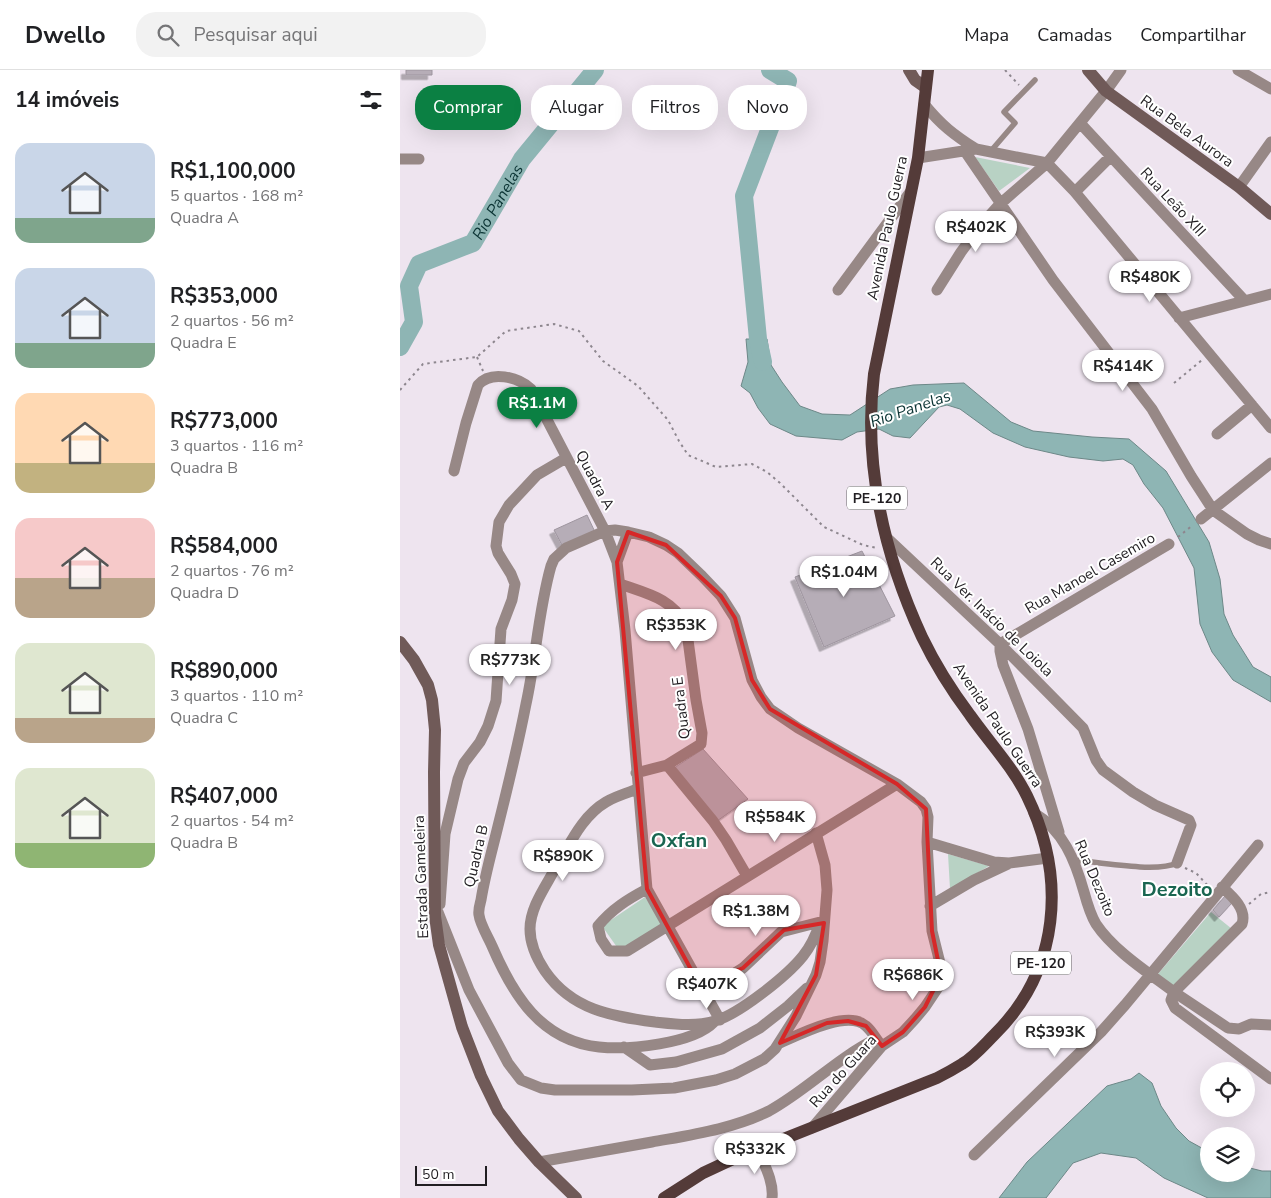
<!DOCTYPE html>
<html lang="pt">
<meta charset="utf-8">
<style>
:root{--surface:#fff;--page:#f2f2f2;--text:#202124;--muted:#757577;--line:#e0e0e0;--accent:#0b8043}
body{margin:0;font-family:"Nunito Sans",sans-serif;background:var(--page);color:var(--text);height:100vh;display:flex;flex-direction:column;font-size:19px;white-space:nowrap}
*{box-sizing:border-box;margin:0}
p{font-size:16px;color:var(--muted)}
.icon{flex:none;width:28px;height:28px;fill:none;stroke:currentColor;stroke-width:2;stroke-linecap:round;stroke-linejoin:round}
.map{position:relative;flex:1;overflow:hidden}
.panel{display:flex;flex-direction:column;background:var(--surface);width:400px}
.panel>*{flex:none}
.guide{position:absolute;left:15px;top:15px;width:475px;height:45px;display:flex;gap:10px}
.tools{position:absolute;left:800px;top:992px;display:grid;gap:10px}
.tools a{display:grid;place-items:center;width:55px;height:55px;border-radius:50%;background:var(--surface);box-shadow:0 5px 20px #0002;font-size:25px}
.scale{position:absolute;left:15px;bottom:12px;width:72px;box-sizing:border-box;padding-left:5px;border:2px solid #211e22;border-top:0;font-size:14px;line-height:18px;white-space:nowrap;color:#211e22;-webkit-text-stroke:4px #fff;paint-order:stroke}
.price{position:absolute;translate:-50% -42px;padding:0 11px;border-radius:18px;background:#fff;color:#222;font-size:16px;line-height:32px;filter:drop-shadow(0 1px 2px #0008)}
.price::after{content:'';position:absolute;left:50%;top:30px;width:15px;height:11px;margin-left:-8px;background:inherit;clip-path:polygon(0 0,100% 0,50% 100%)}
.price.selected{background:var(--accent);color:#fff}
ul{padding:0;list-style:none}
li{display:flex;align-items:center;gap:15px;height:125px;padding:0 15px}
li span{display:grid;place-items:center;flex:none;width:140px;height:100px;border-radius:15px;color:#555}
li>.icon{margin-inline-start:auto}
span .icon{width:60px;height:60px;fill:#fffc;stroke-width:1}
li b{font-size:21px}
h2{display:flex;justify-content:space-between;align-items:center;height:60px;padding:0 15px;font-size:21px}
.tag{padding:0 18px;border-radius:20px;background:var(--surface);box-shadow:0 5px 20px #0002;font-size:18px;line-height:45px}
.tag.selected{background:var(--accent);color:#fff}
header{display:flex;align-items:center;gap:30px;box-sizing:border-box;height:70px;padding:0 25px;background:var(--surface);border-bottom:1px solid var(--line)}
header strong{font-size:24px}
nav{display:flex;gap:28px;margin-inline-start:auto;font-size:18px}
.search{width:350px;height:45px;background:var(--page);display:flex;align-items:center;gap:12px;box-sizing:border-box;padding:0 18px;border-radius:20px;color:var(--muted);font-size:19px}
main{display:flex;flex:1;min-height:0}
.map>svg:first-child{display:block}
.green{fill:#b8d2c4}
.water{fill:#8eb5b4;stroke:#6d8888}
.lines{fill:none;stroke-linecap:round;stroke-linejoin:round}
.river{stroke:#8eb5b4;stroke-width:18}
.building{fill:#b6adb7;stroke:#9e959f;filter:url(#shadow)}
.path{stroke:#8d868e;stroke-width:2;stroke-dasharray:2.5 4;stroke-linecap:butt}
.lane{stroke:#978886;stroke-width:5.5}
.street{stroke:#978886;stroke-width:11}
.secondary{stroke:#705a58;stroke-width:12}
.primary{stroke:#543b39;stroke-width:12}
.marked{fill:#d62828;fill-opacity:0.2;stroke:#d62828;stroke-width:4;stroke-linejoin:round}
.labels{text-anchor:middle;stroke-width:4;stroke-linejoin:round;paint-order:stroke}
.shield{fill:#fff;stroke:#646264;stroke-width:1}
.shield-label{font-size:14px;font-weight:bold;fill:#211e22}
.street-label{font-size:15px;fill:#211e22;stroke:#fff}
.water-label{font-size:16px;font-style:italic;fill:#093232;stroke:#fff}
.district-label{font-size:20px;font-weight:bold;fill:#1a6651;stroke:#fff}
</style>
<header>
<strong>Dwello</strong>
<div class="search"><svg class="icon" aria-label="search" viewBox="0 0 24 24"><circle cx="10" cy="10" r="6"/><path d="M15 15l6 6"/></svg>Pesquisar aqui</div>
<nav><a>Mapa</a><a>Camadas</a><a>Compartilhar</a></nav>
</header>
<main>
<section class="panel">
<h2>14 imóveis<svg class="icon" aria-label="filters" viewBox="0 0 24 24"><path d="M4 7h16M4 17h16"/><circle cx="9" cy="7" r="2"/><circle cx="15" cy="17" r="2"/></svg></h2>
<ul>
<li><span style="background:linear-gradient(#c9d6e8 75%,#7fa58c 0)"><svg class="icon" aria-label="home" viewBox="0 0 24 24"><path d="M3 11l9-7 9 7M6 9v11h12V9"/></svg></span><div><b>R$1,100,000</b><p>5 quartos · 168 m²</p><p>Quadra A</p></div></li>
<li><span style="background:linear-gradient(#c9d6e8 75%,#7fa58c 0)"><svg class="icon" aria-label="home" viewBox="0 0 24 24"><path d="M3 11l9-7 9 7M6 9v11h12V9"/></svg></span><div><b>R$353,000</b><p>2 quartos · 56 m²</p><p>Quadra E</p></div></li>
<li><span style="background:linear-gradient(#ffd9b3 70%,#c2b280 0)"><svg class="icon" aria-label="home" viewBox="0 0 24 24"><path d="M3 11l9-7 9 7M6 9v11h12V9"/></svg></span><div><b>R$773,000</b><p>3 quartos · 116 m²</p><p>Quadra B</p></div></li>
<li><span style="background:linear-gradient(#f6c9c9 60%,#b9a48a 0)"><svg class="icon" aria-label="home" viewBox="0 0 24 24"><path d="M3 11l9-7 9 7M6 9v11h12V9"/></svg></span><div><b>R$584,000</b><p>2 quartos · 76 m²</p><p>Quadra D</p></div></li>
<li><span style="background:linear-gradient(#dfe7d0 75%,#b9a48a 0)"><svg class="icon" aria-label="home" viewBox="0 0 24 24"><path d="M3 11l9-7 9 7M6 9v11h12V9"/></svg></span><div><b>R$890,000</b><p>3 quartos · 110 m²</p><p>Quadra C</p></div></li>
<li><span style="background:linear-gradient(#dfe7d0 75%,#8fb573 0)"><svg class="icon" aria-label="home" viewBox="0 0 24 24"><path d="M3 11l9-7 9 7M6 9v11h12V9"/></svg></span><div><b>R$407,000</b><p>2 quartos · 54 m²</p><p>Quadra B</p></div></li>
</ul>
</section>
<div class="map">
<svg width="871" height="1128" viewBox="0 0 871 1128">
<defs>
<filter id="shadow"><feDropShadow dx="-4.5" dy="4.5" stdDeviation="0" flood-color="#0004"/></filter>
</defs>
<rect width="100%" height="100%" fill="#eee4ef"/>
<!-- green -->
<path class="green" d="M575,87L630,98L599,121Z
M548,784L589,796L550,819Z
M245,827L263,855L219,880L202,856Z
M811,842L832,859L774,918L758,904Z"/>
<!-- water -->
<path class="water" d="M346,269H367L371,295L382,312L400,336L422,344L450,345L490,319L513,315L564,313L611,352L633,361L692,367L729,369L766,401L809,472L820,509L824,544L833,565L853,597L871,607V632L833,610L812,582L800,554L794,498L763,438L744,414L733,395L723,389L703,391L669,387L625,377L593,363L560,339L547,335L539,337L510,368L493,366L479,359L457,362L442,370L396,366L370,354L358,338L350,323L341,316L348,292Z
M739,1003L752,1013L761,1036L776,1058L789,1071L809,1082V1104H846V1097L862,1101H871V1128H808L764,1108L736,1088L701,1083L673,1093L646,1128H599L627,1092L707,1016L731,1009Z"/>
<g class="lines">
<!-- river -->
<g class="river">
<path id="s1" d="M0,277L14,252L9,216L19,194L73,173L122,89L195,0"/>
<path d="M363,292L358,269L344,126L388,11L370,0"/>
</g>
</g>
<!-- building -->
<path class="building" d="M6,0H32V5H6Z
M187,445L195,462L163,477L154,460Z
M462,481L495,546L424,577L395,507Z
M303,679L348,729L317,751L274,698Z
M825,826L832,833L819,847L813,840Z"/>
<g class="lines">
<!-- path -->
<path class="path" d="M605,0L619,15
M77,287L83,301
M774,313L802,290
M0,320L23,294L77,287L106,261L154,254L179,261L203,291L238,316L268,350L279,371L288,385L316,397L352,394L367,402L380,413L424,457L463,475L477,478
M778,467L793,455
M785,798L796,803L810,818
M849,834L861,824L871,822"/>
<!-- lane -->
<path class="lane" d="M590,82L615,53L604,42L635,10
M674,790C698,792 756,803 777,793"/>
<!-- street -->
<path class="street" d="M838,0L871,19
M524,34C541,55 554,65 576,79
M680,53L844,230
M564,80L653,210L752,339L791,406L813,440L847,464L859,470L871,474
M518,88L576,79L647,93
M0,89H19
M647,93L675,122L871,358
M839,117L871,72
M675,122L710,87
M438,220L511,121
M537,220L561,182L581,155L600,134L647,93L706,21L721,0
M779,248L871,224
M817,364L852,335
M54,401L66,353L78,315C91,300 118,307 131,319L205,461L217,492L225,560L247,819L320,950
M801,449L871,393
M486,467L600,574L683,658L696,690L703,700L733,722L755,735L789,750L791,755L777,793
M217,492L228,462
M220,514C248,524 271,528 286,555L296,630L302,663L301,674L267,695L236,703
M600,574V581L603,595L628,659L659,762
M600,574L769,474
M267,695L313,751L326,770L347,806
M238,719C227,723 216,726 206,732C182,746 170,774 156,797C146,816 130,837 130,859C130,875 137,889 145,901C172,940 211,946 255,952C274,954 296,957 315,951C339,944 387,906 403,886C411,876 416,865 420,853
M634,743C663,760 675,790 684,822C687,833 690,844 696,854C714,881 749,903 774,922L771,930L775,938L871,1009
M527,772L594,792L609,793L648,788
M822,817C832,826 847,839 842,854L774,922L828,958L839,959L851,954L871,955
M247,819C228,829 212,839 198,856L201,869L209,881H227L497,714
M40,834L45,764L58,709L64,693L80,672L88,656L96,631L101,559L112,530L115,514L111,504L98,483L96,476L99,452L109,435L137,405L166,388
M530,836L574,810L608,794
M38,842L69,920L108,993L121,1010L141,1018L155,1020H232L274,1018L316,1010L335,1004L364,989L375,979L396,946L416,905L420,892L423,871L427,820L425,795L416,763
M300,916L335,903L343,898L381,862L424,851
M314,952C293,974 228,980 199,977C141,971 113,925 92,876C88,867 80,854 79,845C78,840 80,834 81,830C85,805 92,781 98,756C108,716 118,675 126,634C136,589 138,542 151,496L154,489L166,478L205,461L215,460L228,462L249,467L266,475L278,483L302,506L321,526L335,548L352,610L361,627L370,639L398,658L497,714L521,732L526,739L528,747L527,772L532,861L541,897V905L539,916L525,937L515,949L503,962L482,976L412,1058
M380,973C398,965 448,939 466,956C472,961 476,969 481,975
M224,977L250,995L276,992L322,979L360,958L388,936L407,918
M358,1079C364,1094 374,1112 372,1128
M574,1085L701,962L725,935L858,775
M139,1092C177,1085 214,1079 252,1072C290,1065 333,1059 369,1041C407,1020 437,988 476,969"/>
<!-- secondary -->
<path class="secondary" d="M509,0L515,10L525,17
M688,0L706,21L839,117L871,144
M0,572L14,590L28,615L32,630L35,660L34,702L35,846L39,875L62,957L81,1006L98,1041L119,1069L139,1092L176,1128"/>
<!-- primary -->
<path class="primary" d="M264,1128L303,1103L333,1089L537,1008C545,1004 554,999 562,994C574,987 584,975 594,965C660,900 667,808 627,726C612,696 589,672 570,645C552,621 535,594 522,567C484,485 463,394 474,304L518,88L528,0"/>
</g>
<!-- marked area -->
<path class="marked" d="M228,462L266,475L321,526L335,548L352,610L370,639L497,714L526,739L532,861L541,905L525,937L503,962L482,976L466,956L448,951L427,953L380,973L416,905L424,853L384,860L343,898L300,916L247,819L217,492Z"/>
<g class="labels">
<!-- shield labels -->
<g class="shield">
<rect x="447" y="416.5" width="60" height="23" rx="4"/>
<rect x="611" y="881.5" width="60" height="23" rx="4"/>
</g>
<g class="shield-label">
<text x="477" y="433">PE-120</text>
<text x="641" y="898">PE-120</text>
</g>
<!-- street labels -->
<g class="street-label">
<text transform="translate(787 61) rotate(36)" y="5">Rua Bela Aurora</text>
<text transform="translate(773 132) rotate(47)" y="5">Rua Leão XIII</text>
<text transform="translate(487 158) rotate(-78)" y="5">Avenida Paulo Guerra</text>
<text transform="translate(195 410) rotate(62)" y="5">Quadra A</text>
<text transform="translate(690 503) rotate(-30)" y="5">Rua Manoel Casemiro</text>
<text transform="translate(592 547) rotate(44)" y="5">Rua Ver. Inácio de Loiola</text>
<text transform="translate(281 638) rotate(-97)" y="5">Quadra E</text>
<text transform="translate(598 655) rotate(56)" y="5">Avenida Paulo Guerra</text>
<text transform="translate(76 786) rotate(-77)" y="5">Quadra B</text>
<text transform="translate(21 807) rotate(-92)" y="5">Estrada Gameleira</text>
<text transform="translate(695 808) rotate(67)" y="5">Rua Dezoito</text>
<text transform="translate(443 1001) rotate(-48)" y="5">Rua do Guara</text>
</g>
<!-- water labels -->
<g class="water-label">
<text dy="6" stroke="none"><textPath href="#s1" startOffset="195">Rio Panelas</textPath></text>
<text transform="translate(510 338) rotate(-19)" y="6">Rio Panelas</text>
</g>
<!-- district labels -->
<g class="district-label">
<text x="279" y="777">Oxfan</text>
<text x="777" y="826">Dezoito</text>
</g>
</g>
</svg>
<div class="tools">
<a><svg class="icon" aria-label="locate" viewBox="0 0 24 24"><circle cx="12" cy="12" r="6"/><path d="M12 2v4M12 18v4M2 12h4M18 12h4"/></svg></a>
<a><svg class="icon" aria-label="layers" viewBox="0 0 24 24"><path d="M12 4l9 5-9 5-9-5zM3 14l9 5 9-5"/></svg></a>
</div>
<div class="scale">50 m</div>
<b class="price" style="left:576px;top:183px">R$402K</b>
<b class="price" style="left:750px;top:233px">R$480K</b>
<b class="price" style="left:723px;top:322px">R$414K</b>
<b class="price selected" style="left:137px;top:359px">R$1.1M</b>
<b class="price" style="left:444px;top:528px">R$1.04M</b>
<b class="price" style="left:276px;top:581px">R$353K</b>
<b class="price" style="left:110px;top:616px">R$773K</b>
<b class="price" style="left:375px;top:773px">R$584K</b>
<b class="price" style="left:163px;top:812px">R$890K</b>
<b class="price" style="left:356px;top:867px">R$1.38M</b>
<b class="price" style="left:513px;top:931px">R$686K</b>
<b class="price" style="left:307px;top:940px">R$407K</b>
<b class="price" style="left:655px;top:988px">R$393K</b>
<b class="price" style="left:355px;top:1105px">R$332K</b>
<div class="guide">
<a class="tag selected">Comprar</a>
<a class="tag">Alugar</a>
<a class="tag">Filtros</a>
<a class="tag">Novo</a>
</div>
</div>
</main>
